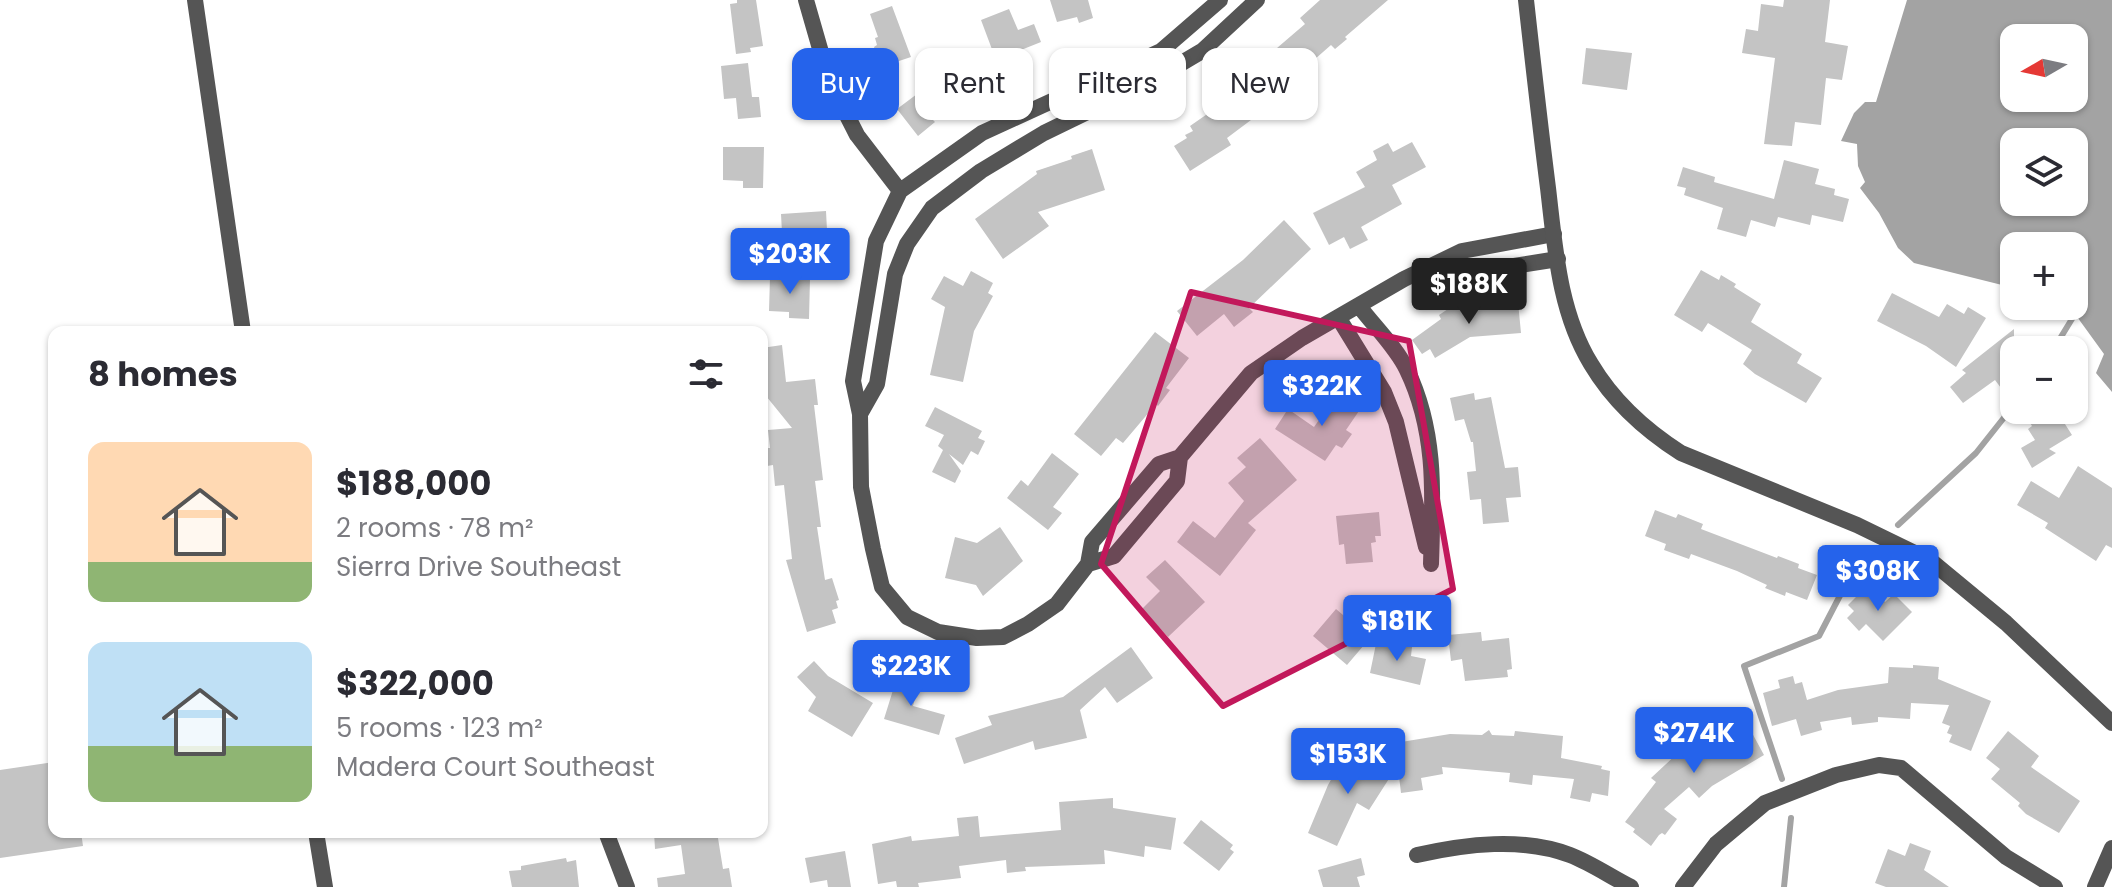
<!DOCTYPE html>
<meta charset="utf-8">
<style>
:root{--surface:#fff;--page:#f7f7f7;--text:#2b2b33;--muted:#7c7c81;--accent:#2563eb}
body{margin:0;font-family:Poppins,sans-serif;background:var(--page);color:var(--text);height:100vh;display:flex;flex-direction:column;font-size:30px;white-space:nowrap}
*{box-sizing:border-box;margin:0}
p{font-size:26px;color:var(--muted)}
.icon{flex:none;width:44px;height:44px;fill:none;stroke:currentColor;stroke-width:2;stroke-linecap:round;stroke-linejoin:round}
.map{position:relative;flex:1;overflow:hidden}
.drawer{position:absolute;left:48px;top:326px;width:720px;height:512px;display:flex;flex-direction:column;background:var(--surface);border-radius:16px;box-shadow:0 2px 6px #0004}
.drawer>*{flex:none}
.top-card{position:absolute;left:792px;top:48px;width:760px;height:72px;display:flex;gap:16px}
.needle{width:52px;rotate:261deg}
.controls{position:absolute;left:2000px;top:24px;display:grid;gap:16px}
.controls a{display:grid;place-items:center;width:88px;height:88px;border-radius:16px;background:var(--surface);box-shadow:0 2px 6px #0004;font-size:40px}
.price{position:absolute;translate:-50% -68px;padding:0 18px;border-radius:8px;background:var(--accent);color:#fff;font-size:26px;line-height:52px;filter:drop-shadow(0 2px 4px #0008)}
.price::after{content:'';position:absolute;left:50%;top:48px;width:24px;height:18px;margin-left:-12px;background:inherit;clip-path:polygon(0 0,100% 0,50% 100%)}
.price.selected{background:#222;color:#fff}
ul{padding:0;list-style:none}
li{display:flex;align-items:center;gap:24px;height:200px;padding:0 40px}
li span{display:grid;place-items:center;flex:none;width:224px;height:160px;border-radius:16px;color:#555}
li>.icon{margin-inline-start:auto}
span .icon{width:96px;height:96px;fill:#fffc;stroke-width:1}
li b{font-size:34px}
h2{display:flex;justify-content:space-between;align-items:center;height:96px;padding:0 40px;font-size:34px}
.tag{padding:0 28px;border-radius:16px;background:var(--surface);box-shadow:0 2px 6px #0004;font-size:28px;line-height:72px}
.tag.selected{background:var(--accent);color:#fff}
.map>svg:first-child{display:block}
.water{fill:#a3a3a3;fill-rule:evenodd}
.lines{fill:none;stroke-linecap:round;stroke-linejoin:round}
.stream{stroke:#a3a3a3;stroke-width:6}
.building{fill:#c4c4c4}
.minor{stroke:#555;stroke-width:16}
.tertiary{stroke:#555;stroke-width:16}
.marked{fill:#c2185b;fill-opacity:0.2;stroke:#c2185b;stroke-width:6;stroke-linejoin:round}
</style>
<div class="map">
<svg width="2112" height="887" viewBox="0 0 2112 887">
<rect width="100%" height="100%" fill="#fff"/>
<!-- water -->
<path class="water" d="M1907,0H2112V392L2096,373L2104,354L2075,314L2056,306H2074V246H2014V288L1914,263L1898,248L1879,213L1860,188L1865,182L1858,166L1857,144L1841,141L1854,113L1865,102H1876ZM2014,38H2074V98H2014ZM2014,142H2074V202H2014Z"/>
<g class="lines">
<!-- stream -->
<path class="stream" d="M2053,350L2075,314L2081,313
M1898,525L1976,453L2014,405
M1782,779L1744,666L1819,636L1846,584L1878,553
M1784,887L1791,818"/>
</g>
<!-- building -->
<path class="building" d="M737,0H756L763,46L750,48L751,52L736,54L730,4L737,3Z
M1050,0H1088L1093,18L1079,23L1077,17L1057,22Z
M1320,0H1388L1345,37L1347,39L1335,49L1331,45L1282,88L1291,99L1271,114L1267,108L1227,138L1231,145L1190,171L1174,146L1187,138L1185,135L1193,131L1190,126L1249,85L1241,75L1262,61L1305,24L1300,18Z
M1784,0H1830L1825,42L1848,46L1842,80L1826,78L1821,125L1795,122L1792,146L1764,144L1775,58L1742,53L1746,29L1758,31L1761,4L1783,7Z
M892,6L911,57L881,67L874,47L877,45L875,38L878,37L870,14Z
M1009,9L1018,30L1034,24L1041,42L996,60L981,20Z
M1586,48L1632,53L1627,90L1582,84Z
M748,63L752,97H759L761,117L738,119L736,98L724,99L721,66Z
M957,64L975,88L933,120L935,122L918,136L897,109Z
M1412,142L1426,167L1392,185L1402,204L1361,227L1368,240L1350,249L1344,237L1329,245L1313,213L1365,187L1356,172L1377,160L1373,151L1388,143L1393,152Z
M723,147H764L763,188H743V181L723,180Z
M1092,149L1105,190L1038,212L1049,226L1003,259L975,219L1037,174L1036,171L1072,159L1071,156Z
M1784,160L1819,169L1815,184L1835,189L1834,195L1849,199L1843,222L1812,215L1810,225L1778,217L1775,227L1751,220L1746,237L1717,229L1723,208L1684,195L1686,188L1677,186L1683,167L1715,177L1714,182L1774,199Z
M826,211L828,249L783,251L781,214Z
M1284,220L1311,249L1249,308L1253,312L1234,327L1224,314L1197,336L1177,311L1243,260Z
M1701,270L1719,280L1721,275L1736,284L1734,287L1761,304L1751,322L1802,354L1797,363L1822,378L1806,403L1755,374L1743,364L1752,350L1708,323L1702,332L1674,315Z
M971,271L993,283L988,293L993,296L974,331L963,382L930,375L945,307L931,299L944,276L963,286Z
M770,277L810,278L809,319L789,318V312L769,311Z
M1892,293L1939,317L1947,304L1964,314L1968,307L1986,318L1956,367L1926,346L1877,321Z
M1518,302L1521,333L1470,337L1435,358L1430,349L1422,354L1412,340L1441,319L1439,315L1451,307Z
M2014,329V397L2005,385L2001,388L1995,380L1963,403L1950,387L1966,373L1962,370Z
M1155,332L1189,358L1166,388L1170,390L1158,406L1156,404L1123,443L1116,438L1101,456L1074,434Z
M782,345L786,382L815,379L818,405H814L823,480L815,481L821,527H817L825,580L832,578L839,600L836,601L838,608L832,610L836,623L807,632L786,560L792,559L784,485L775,486L773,465L767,466L764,448H770L768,430L792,428L762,391V348Z
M1339,392L1361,408L1346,430L1352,434L1342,448L1336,445L1325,461L1275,429L1288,409L1314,427Z
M1474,393L1475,400L1491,397L1505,468L1518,467L1521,497L1506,498L1509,522L1483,524L1481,499L1470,500L1467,472L1476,471L1473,442H1471L1464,419L1455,421L1450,398Z
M935,407L982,431L978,438L985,441L978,455L971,451L963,465L949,454L961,471L955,483L932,472L943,450L938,446L944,435L925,426Z
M2022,410H2056L2072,435L2049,449L2056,453L2032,468L2021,448L2035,440L2028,429L2032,426Z
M1260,438L1297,480L1248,523L1256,530L1220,576L1177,542L1193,521L1215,538L1244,501L1228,483L1246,467L1237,458Z
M1052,453L1079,474L1053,507L1062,513L1048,530L1007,498L1021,480L1028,486Z
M2078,466L2112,488V548L2106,545L2096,561L2045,528L2048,523L2017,505L2031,481L2059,498Z
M1655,510L1676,518L1678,514L1703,524L1701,529L1777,558L1778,556L1799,564L1798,568L1817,575L1807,600L1786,592L1785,596L1765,588L1767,585L1737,571L1691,554L1689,559L1664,550L1666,544L1645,536Z
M1379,512L1381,536H1375L1376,542L1371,543L1373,562L1346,564L1344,544L1339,545L1336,516Z
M1000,527L1023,561L983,596L976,585L945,578L955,537L977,543Z
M1165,560L1205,602L1168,637L1142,609L1160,591L1146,577Z
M1868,585L1885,602L1894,594L1912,612L1883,641L1866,624L1859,631L1847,618L1854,611L1848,605Z
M1336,609L1370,638L1347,665L1313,636Z
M1481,632L1482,641L1509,638L1512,669L1507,670L1508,677L1465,681L1462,659L1451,661L1448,635Z
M1377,639L1412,647L1411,656L1426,659L1420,685L1370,673Z
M1131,647L1153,678L1117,703L1105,687L1080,710L1087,738L1035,750L1033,741L964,764L955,738L992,725L988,716L1063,697Z
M814,661L828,676L873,703L852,737L808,711L816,697L797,677Z
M1913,665L1939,667L1938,679L1991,701L1971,751L1949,742L1952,735L1947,733L1950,726L1942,723L1949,705L1911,703L1910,719L1878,717V722L1852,725L1851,717L1820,722L1822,730L1801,736L1796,719L1772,726L1763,693L1780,688L1778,680L1793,676L1795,684L1802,682L1807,700L1838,690L1888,683L1889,667L1913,668Z
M898,674L920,680L913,706L945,715L939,735L884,719Z
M1745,720L1764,755L1712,786L1699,798L1689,787L1664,809L1677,819L1665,835L1662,833L1659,835L1651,846L1633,832L1635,829L1625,822L1656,782L1651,778L1694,738L1720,722L1726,732Z
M1489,730L1492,735L1514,736L1515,731L1563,736L1561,758L1602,766L1601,769L1610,771L1608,796L1592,793L1590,802L1570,798L1574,779L1533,775L1532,785L1509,782L1510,773L1442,767L1443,774L1421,778L1423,790L1401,793L1395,743L1450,734L1482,735Z
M2008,731L2039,756L2031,767L2080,801L2059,833L2026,814L2018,806L2020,803L1991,779L2000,769L1986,758Z
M1353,752L1392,774L1369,810L1357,803L1337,846L1308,833L1328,785L1345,756L1349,758Z
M54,762V832H81L83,846L0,858V770Z
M1113,798V808L1176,818L1171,850L1145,846L1144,857L1104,850L1105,864L1025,867L1026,871L1007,873L1006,860L959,866L961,878L918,883L919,887H897L896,881L878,884L872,844L911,836L912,841L959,836L957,818L978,816L980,837L1061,830L1059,802Z
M1201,820L1233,845L1230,849L1234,852L1219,871L1183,843Z
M654,832H717L723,869L729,868L732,887H658L657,878L685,874L681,845L655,849Z
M1910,843L1931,851L1924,870L1949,887H1886L1875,883L1888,849L1905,856Z
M845,851L851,887H828L827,880L810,883L805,858Z
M566,858L567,862L576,860L579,887H512L509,871L521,870V866Z
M1361,858L1365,875L1357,877L1360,887H1323L1318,870Z"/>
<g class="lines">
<!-- minor -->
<path class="minor" d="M806,0L829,80L857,135L900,191
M1220,0L1161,51L982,133L900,191L876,241L853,381L860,414L861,487L873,549L882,587L907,617L938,632L977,638L1003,637L1028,624L1057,604L1088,564L1092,542L1159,464L1180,457L1251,373L1302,338L1404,279L1462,251L1554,234
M1428,269L1469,273L1558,259
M1359,306C1374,326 1396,347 1407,370C1437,432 1433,497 1431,564
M1338,317L1384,392L1396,422L1426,547
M860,414L877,384L895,274L907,244L932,208L981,171L1044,133L1153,80L1202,51L1257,0
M1088,564L1114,556L1177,481L1180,457
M606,832L627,887
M1417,855C1466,844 1522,837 1570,855C1591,863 1611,877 1631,887
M1683,887L1716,844L1765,803L1836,775L1879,765L1901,768L2006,857L2055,887
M2095,887L2112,848"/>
<!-- tertiary -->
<path class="tertiary" d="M195,0L243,332
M1526,0C1533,63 1540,125 1548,188C1555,247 1559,312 1591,364C1613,401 1645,430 1681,453L1857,525L1931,561L2006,623L2112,723
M316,832L325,887"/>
</g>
<!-- marked area -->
<path class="marked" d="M1191,292L1409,341L1453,589L1223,706L1101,564Z"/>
</svg>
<div class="controls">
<a><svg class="needle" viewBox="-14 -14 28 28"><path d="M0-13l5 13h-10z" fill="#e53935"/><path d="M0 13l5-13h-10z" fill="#7c7c81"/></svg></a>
<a><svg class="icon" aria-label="layers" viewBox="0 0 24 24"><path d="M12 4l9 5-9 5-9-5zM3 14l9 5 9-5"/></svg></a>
<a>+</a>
<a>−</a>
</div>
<b class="price" style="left:790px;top:296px">$203K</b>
<b class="price selected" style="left:1469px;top:326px">$188K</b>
<b class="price" style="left:1322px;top:428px">$322K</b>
<b class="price" style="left:1878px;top:613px">$308K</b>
<b class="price" style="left:1397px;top:663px">$181K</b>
<b class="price" style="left:911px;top:708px">$223K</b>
<b class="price" style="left:1694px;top:775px">$274K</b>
<b class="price" style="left:1348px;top:796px">$153K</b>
<div class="top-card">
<a class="tag selected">Buy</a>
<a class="tag">Rent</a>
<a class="tag">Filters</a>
<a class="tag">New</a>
</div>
<section class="drawer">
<h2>8 homes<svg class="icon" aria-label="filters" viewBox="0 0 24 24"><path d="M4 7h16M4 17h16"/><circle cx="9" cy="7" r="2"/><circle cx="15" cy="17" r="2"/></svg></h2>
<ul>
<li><span style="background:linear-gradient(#ffd9b3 75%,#8fb573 0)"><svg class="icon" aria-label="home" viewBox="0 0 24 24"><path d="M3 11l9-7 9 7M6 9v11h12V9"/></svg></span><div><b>$188,000</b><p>2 rooms · 78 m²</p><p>Sierra Drive Southeast</p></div></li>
<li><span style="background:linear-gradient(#bfe0f5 65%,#8fb573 0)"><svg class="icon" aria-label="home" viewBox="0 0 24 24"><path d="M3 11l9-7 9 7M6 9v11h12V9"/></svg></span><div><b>$322,000</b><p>5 rooms · 123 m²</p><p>Madera Court Southeast</p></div></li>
</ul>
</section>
</div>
